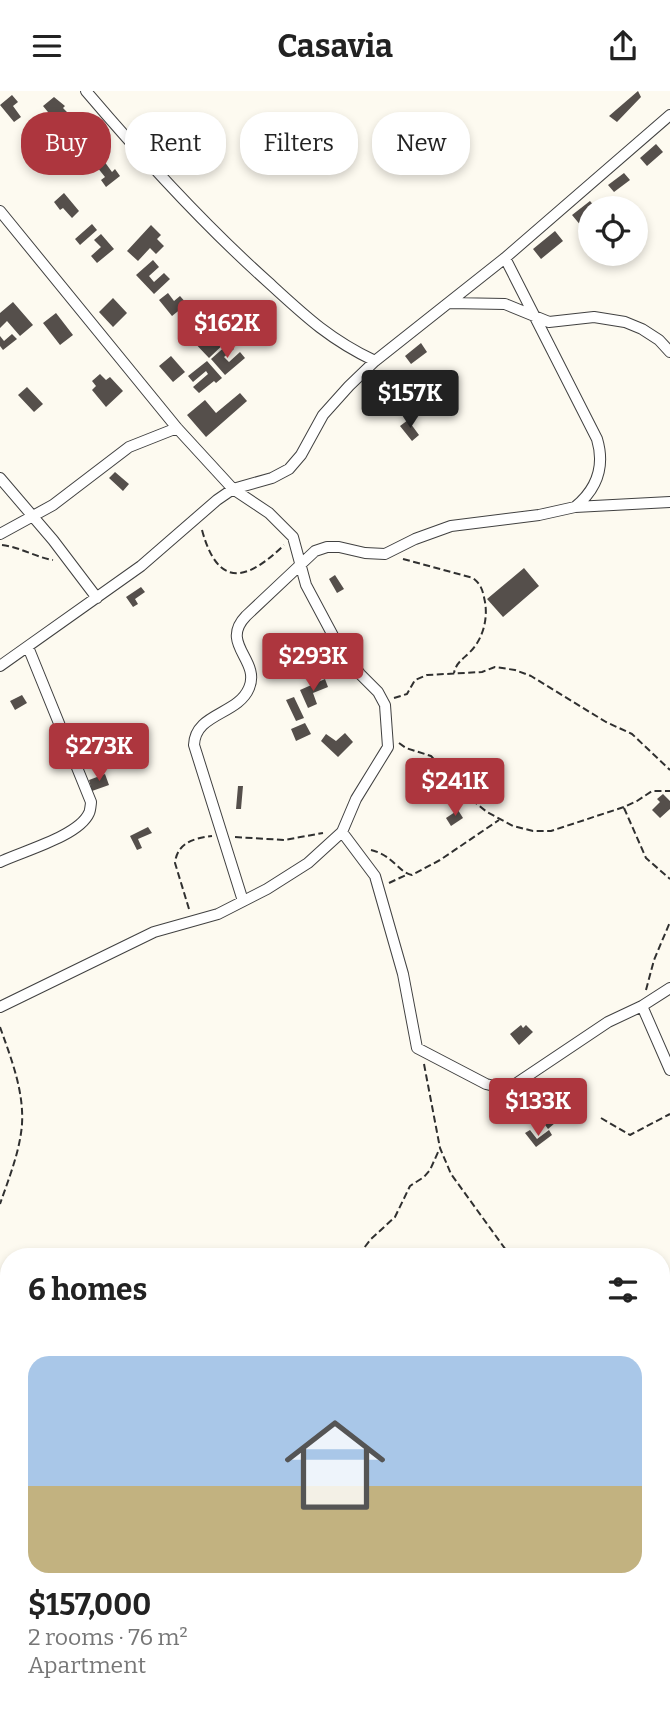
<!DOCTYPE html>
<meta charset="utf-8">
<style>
:root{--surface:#fff;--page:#f6f6f6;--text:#222;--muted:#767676;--line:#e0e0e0;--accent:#ad363e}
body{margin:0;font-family:Bitter,serif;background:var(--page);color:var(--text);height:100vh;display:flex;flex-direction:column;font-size:26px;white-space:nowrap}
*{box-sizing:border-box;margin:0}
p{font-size:23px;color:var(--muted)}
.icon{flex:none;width:38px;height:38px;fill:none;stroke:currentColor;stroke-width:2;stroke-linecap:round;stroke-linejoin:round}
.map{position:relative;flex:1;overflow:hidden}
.details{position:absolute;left:0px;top:1157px;width:670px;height:471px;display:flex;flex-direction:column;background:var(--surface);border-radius:28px 28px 0 0;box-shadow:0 4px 10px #0003}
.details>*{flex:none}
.hud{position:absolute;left:21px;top:21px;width:628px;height:63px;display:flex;gap:14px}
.controls{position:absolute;left:578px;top:105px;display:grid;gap:14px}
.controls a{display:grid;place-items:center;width:70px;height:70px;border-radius:50%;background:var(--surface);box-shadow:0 4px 10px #0003;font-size:35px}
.price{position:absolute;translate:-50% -60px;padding:0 16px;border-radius:7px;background:var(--accent);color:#fff;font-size:23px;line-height:46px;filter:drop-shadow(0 2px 4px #0008)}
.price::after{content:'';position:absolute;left:50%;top:42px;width:21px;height:16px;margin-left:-10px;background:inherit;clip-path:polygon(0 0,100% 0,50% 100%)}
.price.active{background:#222;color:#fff}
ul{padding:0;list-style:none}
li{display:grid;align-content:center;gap:14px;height:371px;padding:0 28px}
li+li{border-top:2px solid var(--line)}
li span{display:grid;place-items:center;height:217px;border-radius:21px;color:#555}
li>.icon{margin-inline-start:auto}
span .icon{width:126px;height:126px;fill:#fffc;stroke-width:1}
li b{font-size:30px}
h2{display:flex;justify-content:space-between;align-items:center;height:84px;padding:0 28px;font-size:30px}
.pill{padding:0 24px;border-radius:28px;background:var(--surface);box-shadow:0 4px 10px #0003;font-size:24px;line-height:63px}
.pill.active{background:var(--accent);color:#fff}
header{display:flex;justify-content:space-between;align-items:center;height:91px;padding:0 28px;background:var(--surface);font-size:32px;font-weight:700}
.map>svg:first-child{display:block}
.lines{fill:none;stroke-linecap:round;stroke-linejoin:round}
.stream{stroke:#4a92bd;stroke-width:3.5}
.building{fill:#554f4b}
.street-casing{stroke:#414141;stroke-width:12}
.path{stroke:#303030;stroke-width:2;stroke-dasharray:7 3.5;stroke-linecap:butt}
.street{stroke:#fff;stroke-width:10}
</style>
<header><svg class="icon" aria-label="menu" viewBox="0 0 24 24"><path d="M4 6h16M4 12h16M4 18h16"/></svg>Casavia<svg class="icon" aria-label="share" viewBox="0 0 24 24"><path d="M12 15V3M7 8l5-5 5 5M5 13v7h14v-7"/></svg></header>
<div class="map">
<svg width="670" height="1627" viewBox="0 0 670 1627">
<rect width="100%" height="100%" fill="#fdfaf0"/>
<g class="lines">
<!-- stream -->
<path class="stream" d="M0,1262L9,1264
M612,1619L627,1627"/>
</g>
<!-- building -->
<path class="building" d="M638,0L641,6L617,31L609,25Z
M12,4L18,11L13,15L21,26L14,31L0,14Z
M54,6L65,15L63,17L68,22L57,32L43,15Z
M70,34L78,44L72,49L75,53L49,74L38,61L43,58L48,65L58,57L53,51L58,48L53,42L60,36L63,40Z
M656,53L663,61L647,75L640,67Z
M104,70L112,81L115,78L120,85L106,96L101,89L105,86L97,76Z
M624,82L630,89L614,101L608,94Z
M64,102L79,120L72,127L63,117L60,119L54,111Z
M590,110L596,117H590V123L582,129L586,133L582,136L572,124Z
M92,133L97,139L80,154L75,148Z
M151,134L161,144L157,148L164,155L156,163L150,157L138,170L127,160Z
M555,140L563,150L541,168L533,158Z
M101,143L114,158L97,172L91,165L101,156L94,149Z
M153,169L159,176L149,185L154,191L164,182L170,188L154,203L136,184Z
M168,202L174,210L180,205L187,213L172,225L159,209Z
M113,207L127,222L113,236L99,221Z
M13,211L33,234L20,245L7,230L0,237V222Z
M229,215L244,233L231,243L216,225Z
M56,222L73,244L60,254L43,232Z
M203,234L212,243L207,248L213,253L223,244L228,249L209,267L190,247Z
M12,243L17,248L3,259L0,255V245L4,250Z
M229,252L234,258L224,266L229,271L240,261L245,267L225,284L211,268Z
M421,252L427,261L411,273L405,265Z
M171,265L185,281L173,291L159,275Z
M207,270L222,287L216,292L214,290L199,302L193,296L208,283L206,280L193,291L188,285Z
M100,283L106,289L110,286L123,300L106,316L92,299L96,295L92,290Z
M27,296L43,313L34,321L18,304Z
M240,302L247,310L206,346L187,324L205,309L216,322Z
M408,329L419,344L412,350L400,335Z
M115,381L129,393L123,400L109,387Z
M524,477L539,495L503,526L487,508Z
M335,484L344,498L337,502L329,488Z
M141,496L145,501L135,508L138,513L133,516L126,506Z
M325,588L328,596L313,602L317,613L308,617L300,599Z
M22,604L27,612L15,619L10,610Z
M294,606L304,627L296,630L286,609Z
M305,632L311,643L296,650L291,638Z
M345,642L353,651L338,666L321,650L326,643L336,650Z
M105,683L109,694L92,700L89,689Z
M238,695H243L241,718H236Z
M663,703L670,710V718L660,727L652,719L660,711L657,708Z
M458,719L463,727L451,735L446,727Z
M148,736L152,742L138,748L142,757L137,759L130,745Z
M521,934L523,937L526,934L533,941L519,954L510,943Z
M543,1017L555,1032L548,1038L537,1023Z
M530,1039L537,1048L549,1039L552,1044L536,1056L525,1042Z"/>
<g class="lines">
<defs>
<path id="street" d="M86,0C143,67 202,132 268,191C305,225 329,248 375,270
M0,120L177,337L233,398L269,422L293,446L306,494L338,554L360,583L378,601L385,614L388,656L356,708L342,741L375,785L403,883L417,957L486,993L498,996H511L608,931L642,915L670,897
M505,167L597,348C605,375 597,398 575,416
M450,212L505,213L549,231L594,226L625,231L642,238L659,249L670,261
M0,387L53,449L97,507
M0,443L53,414L129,356L177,337
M0,575L141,475L217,409L233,398L272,387L289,378L301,364L323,324L349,295L375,270L505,167L670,24
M0,771C23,760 79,745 89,722C90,721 91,712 91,711L28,556
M243,810L194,654C195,622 238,624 249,597C261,569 219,553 246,525L315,460L327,456H339L365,462L385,463L415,448L451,435L539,424L575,416L670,411
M642,915L670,979
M0,916L154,841L218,823L267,798L308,772L342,741
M662,1309L670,1297
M248,1627L254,1619
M430,1627L432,1619"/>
</defs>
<!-- street casing -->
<use href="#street" class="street-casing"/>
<!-- path -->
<path class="path" d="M202,439C218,498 247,490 284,454
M2,454C20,456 35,466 53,469
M403,468L473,487C482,494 483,501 485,511C488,528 483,548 470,561C462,569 456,572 454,582
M394,607L407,603L415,589L427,584L482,581L495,576L515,579L531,585L606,631L632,643L670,679
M399,652L406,657L431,665L472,709L487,721L513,735L533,740H551L624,716L637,710L652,700H670
M624,717L646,767L670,788
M235,746L284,749L323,742
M371,759C393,764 399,782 412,784L440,769L499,729
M389,792L406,784
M189,818L175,772C177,752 194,747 212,745
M646,899L654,869L670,831
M0,936C11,967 24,1000 22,1033C20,1060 9,1087 0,1113
M424,973L440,1057L451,1083L511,1166
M601,1027L630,1044L670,1023
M362,1166L364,1157L371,1148L395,1126L410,1095L424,1086L430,1079L439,1059
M0,1405L9,1401
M0,1546L9,1538"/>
<!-- street -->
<use href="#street" class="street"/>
</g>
</svg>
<div class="controls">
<a><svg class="icon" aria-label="locate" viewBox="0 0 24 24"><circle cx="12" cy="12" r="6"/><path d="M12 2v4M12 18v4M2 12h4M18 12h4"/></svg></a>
</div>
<b class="price" style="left:227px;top:269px">$162K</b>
<b class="price active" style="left:410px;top:339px">$157K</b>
<b class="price" style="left:313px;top:602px">$293K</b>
<b class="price" style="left:99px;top:692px">$273K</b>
<b class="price" style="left:455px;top:727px">$241K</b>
<b class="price" style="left:538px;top:1047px">$133K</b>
<div class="hud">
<a class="pill active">Buy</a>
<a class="pill">Rent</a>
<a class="pill">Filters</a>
<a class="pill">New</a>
</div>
<section class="details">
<h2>6 homes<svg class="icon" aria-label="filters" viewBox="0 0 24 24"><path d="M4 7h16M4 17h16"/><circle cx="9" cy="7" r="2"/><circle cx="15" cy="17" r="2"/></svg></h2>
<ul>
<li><span style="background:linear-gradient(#a9c7e8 60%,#c2b280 0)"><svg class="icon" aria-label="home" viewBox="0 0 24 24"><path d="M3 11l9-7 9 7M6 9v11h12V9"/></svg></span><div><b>$157,000</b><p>2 rooms · 76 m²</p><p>Apartment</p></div></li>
</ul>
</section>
</div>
